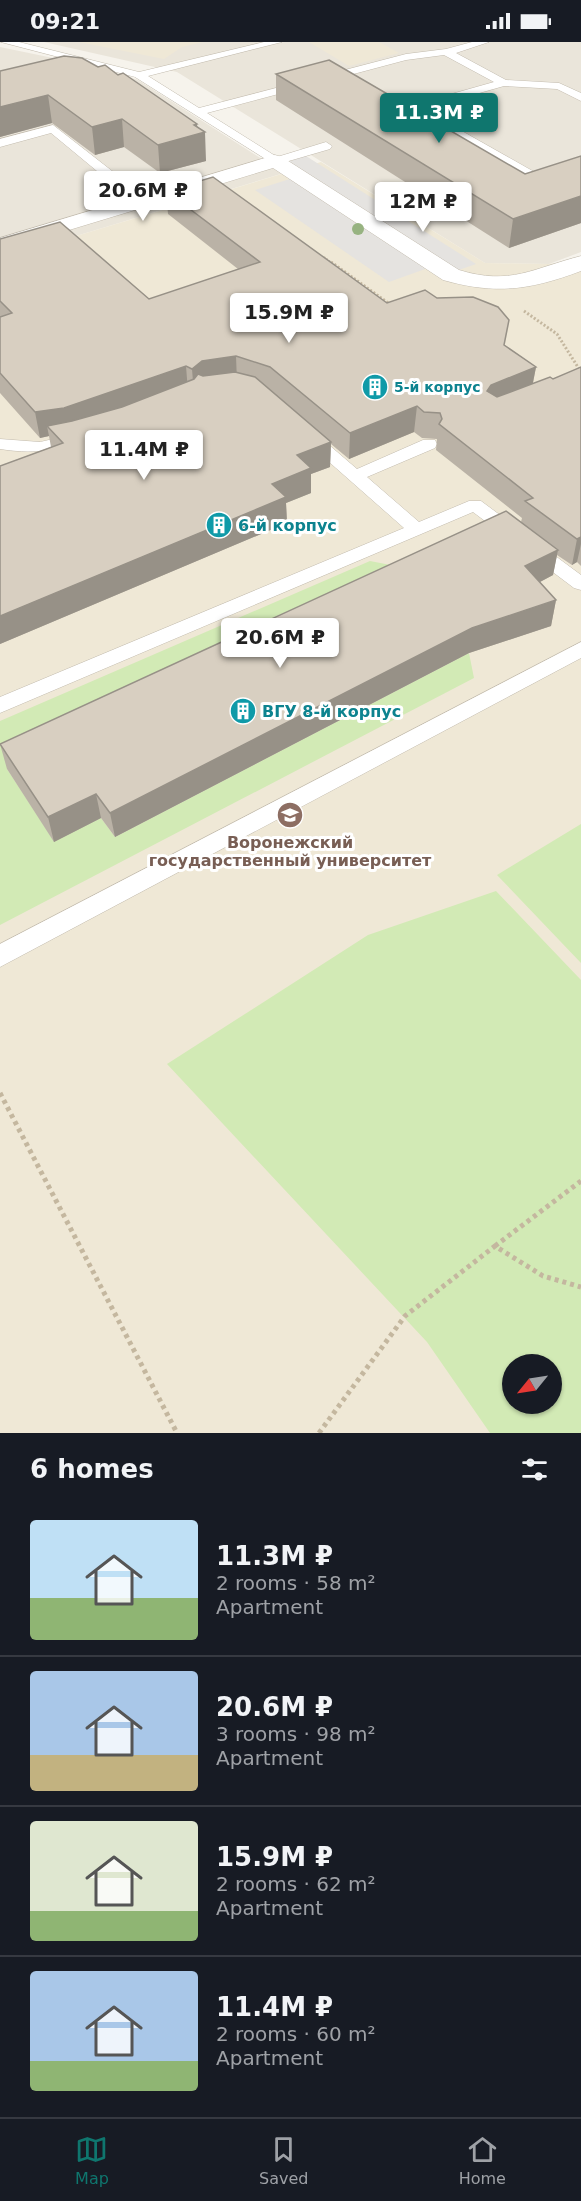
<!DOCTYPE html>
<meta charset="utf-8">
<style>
:root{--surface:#171b24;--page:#20242c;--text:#f1f3f6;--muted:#9ea1a6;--line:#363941;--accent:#0f766e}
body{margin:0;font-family:"DejaVu Sans",sans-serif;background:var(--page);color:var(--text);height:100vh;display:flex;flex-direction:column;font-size:22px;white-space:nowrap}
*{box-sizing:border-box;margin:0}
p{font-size:20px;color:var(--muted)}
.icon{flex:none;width:33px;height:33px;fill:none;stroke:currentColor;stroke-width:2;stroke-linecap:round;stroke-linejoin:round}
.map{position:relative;height:1391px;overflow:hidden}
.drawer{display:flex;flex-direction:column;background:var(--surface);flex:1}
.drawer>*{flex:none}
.needle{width:39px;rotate:240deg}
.controls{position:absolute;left:502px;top:1312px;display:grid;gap:12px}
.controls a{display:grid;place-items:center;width:60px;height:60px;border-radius:50%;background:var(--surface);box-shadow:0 2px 4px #0004;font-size:30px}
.price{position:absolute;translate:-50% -51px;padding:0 14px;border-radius:6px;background:#fff;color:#222;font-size:20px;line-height:39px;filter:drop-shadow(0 2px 3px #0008)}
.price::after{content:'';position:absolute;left:50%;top:36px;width:18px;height:14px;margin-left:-9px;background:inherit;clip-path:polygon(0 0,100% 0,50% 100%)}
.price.on{background:var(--accent);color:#fff}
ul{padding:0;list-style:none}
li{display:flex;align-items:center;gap:18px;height:150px;padding:0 30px}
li+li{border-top:2px solid var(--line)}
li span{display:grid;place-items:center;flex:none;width:168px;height:120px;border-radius:6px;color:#555}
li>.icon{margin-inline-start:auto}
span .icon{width:72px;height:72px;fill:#fffc;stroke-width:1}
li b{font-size:26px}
h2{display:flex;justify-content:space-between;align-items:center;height:72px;padding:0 30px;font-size:26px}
.status{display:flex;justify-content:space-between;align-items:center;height:42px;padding:0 30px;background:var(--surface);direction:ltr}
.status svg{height:16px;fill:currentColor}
.tabs{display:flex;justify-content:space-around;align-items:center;height:84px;border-top:2px solid var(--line);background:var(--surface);font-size:16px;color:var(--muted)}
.tabs a{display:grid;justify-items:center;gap:3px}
.tabs .on{color:var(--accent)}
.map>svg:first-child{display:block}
.residential{fill:#eae5da}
.education{fill:#efe8d6;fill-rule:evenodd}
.green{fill:#d2eab5;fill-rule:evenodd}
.parking{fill:#e5e3e0}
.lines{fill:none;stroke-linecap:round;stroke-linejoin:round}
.lane-casing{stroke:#c2bbae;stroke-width:1}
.street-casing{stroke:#c2bbae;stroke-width:1}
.path-far2{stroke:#c4b79f;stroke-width:2;stroke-dasharray:1.5 1.5;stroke-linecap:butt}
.path-far1{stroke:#c4b79f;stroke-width:3;stroke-dasharray:2 2;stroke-linecap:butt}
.path{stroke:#c4b79f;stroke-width:5;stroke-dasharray:4 4;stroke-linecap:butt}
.lane{fill:#fff;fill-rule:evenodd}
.street{fill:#fff;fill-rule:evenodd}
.tree{fill:#97b381}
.wall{fill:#bab2a6}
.shaded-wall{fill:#979187}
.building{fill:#d8cfc1;stroke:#979187;stroke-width:1.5}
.labels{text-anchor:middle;stroke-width:6;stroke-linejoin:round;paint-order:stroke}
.far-culture-label{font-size:14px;font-weight:bold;fill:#0d838f;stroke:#fff;text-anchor:start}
.culture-label{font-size:16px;font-weight:bold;fill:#0d838f;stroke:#fff;text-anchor:start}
.education-label{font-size:16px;font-weight:bold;fill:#785e54;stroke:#fff}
</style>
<div class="status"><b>09:21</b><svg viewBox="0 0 49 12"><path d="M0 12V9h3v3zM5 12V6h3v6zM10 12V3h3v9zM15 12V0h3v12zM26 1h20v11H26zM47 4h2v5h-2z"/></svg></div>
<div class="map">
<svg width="581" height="1391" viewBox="0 0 581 1391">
<rect width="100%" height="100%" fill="#f6f3ec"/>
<!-- residential -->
<path class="residential" d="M44,0H581V210L549,222L485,221L177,30Z
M0,5L82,22L138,38L284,131L0,217Z"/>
<!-- education -->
<path class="education" d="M79,0H203L182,5L164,17Z
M309,0H379L399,11L349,24Z
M321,120L485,221L549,222L581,218V1391H0V217ZM513,1323H552V1362H513Z"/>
<!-- green -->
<path class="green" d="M370,519L426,530L7,727L54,799L101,776L115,795L469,611L474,636L0,883V679Z
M581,782V921L497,833Z
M496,849L581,938V1391H490L427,1300L167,1022L368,893ZM513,1323H552V1362H513Z"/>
<!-- parking -->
<path class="parking" d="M306,114L476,222L456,229L287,120Z
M293,136L428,226L389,240L255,148Z"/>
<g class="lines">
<defs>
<path id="lane" d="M1,0H19L139,30L264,0H282L148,34L199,66L406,12L446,7L472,0H489L456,11L506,38L559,41L581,51V59L557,47L504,44L423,67L545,136L581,124V132L548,144H540L409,68V64L494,40L444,13L406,18L207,71L277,115L326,100L332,104L330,107L275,123L135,35Z
M53,83L148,157L149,160L148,163H138L51,91L0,105V97Z
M309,389L315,391L357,427L423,398H435L437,402L435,406L367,435L419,480L469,459H481L581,533V548L574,546L473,470L0,671V655L404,486L303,397L301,394Z
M79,391L85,392L87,396L85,400C57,409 29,412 0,407V397L40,400Z
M581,600V616L0,925V902Z"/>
<path id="street" d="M275,113L282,115L459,228C511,244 533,226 581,214V229C530,248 496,253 443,238L273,126L0,209V196Z"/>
</defs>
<!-- lane casing -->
<use href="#lane" class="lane-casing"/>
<!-- street casing -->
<use href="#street" class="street-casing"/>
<!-- path-far2 -->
<path class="path-far2" d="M324,215L333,222"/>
<!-- path-far1 -->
<path class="path-far1" d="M331,220L391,263
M524,269L557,292L581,330"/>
<!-- path -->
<path class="path" d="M0,1051L177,1391
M495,1204L581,1139
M319,1391L405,1274L495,1204L543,1234L581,1245"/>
<!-- lane -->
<use href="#lane" class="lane"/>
<!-- street -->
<use href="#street" class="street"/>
</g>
<!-- trees -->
<circle class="tree" cx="358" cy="187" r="6"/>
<!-- wall -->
<path class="wall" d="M98,25L118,33L198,85L206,119L160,131L124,105L95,113L52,81L0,95V29Z
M276,32L525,132L581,114V181L509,206L276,58Z
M166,149L387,261L505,303L536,325L533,341L553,337L581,325V524L577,520L572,523L557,513L553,533L540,540L556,558L551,584L469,611L115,795L101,776L54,800L7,727L0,702L521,480L522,476L436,408L437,397L422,396L414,390L349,417L331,402L330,425L311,432V451L286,461L287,481L0,602V424L51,405L49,394L40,396L0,351V197L149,257L238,227L168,172Z"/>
<!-- shaded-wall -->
<path class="shaded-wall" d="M48,53L52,81L0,95V65Z
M122,77L124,105L95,113L92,85Z
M197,82L198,92L205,90L206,119L160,131L158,103Z
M581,154V181L509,206L513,177Z
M236,314L237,340L194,352L192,327L202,319Z
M186,324L188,350L68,392L47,384L49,394L40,396L35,370Z
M536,325L531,350L487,369V349L491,343Z
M417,364L414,390L349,417L350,391Z
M331,400L330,425L311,432V451L286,461L287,481L0,602V574L272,442L297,413Z
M581,495V502L577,520L572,523L577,497Z
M558,508L553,533L521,550L525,524Z
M556,558L551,584L469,611L115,795L110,771L472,586Z
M96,752L101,776L54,800L48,775Z"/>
<!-- building -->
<path class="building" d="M64,14L82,16L98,25L105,23L118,33L123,31L197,82L194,83L205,90L158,103L122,77L92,85L48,53L0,65V29Z
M329,18L525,132L581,114V154L513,177L276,32Z
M213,135L387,261L425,248L437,256L473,255L498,265L509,278L504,303L536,325L491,343L487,349L497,355L550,335L553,337L581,325V495L577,497L525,459L533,456L439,382L442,377L440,371L424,370L417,364L350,391L270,325L236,314L202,319L192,327L186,324L64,366L35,370L0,331V275L12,271L0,259V197L60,180L149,257L260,220L166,149Z
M235,330L255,335L331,400L297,413L311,426L272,442L286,455L0,574V424L63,401L47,384L72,379L122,365L194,337L198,332L203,334Z
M506,469L558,508L525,524L556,558L472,586L110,771L96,752L48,775L0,702Z"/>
<!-- icons -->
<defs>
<symbol id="building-disc" viewBox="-11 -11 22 22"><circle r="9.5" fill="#0f9aa8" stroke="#fff"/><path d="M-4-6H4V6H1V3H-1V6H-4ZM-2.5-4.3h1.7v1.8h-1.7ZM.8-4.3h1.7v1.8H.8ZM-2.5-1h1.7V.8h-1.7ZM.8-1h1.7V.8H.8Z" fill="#fff"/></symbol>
<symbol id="university-disc" viewBox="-11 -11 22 22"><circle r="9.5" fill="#8d6e63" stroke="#fff"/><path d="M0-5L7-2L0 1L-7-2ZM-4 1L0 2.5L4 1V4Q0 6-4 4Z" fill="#fff"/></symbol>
</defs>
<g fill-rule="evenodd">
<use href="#building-disc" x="360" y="330" width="30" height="30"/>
<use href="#building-disc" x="204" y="468" width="30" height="30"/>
<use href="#building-disc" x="228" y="654" width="30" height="30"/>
<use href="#university-disc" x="275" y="758" width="30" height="30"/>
</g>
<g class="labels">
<!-- far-culture labels -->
<g class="far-culture-label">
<text x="394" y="350">5-й корпус</text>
</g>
<!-- culture labels -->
<g class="culture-label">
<text x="238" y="489">6-й корпус</text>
<text x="262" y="675">ВГУ 8-й корпус</text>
</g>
<!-- education labels -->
<g class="education-label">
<text x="290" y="806">Воронежский<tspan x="290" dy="18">государственный университет</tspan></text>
</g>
</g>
</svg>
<div class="controls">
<a><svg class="needle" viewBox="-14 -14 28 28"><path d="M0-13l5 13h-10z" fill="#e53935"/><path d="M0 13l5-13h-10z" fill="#9ea1a6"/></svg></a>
</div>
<b class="price on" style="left:439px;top:102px">11.3M ₽</b>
<b class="price" style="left:143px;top:180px">20.6M ₽</b>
<b class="price" style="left:423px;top:191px">12M ₽</b>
<b class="price" style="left:289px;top:302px">15.9M ₽</b>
<b class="price" style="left:144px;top:439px">11.4M ₽</b>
<b class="price" style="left:280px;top:627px">20.6M ₽</b>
</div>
<section class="drawer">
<h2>6 homes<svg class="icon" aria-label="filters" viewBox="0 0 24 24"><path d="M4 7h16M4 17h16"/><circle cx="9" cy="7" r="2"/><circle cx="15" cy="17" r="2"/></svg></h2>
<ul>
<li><span style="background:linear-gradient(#bfe0f5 65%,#8fb573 0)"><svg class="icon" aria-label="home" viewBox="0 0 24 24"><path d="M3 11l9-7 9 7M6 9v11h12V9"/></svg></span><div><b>11.3M ₽</b><p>2 rooms · 58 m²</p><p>Apartment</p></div></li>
<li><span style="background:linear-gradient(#a9c7e8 70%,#c2b280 0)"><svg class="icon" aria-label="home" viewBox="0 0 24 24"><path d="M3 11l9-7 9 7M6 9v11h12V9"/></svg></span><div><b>20.6M ₽</b><p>3 rooms · 98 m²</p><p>Apartment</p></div></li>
<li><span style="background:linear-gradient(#dfe7d0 75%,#8fb573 0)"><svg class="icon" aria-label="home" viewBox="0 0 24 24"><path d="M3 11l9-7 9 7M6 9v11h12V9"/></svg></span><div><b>15.9M ₽</b><p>2 rooms · 62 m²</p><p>Apartment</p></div></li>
<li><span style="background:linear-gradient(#a9c7e8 75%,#8fb573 0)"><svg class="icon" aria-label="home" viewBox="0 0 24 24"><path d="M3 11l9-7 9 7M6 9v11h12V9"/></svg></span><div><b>11.4M ₽</b><p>2 rooms · 60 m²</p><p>Apartment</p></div></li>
</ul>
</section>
<nav class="tabs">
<a class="on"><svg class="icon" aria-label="map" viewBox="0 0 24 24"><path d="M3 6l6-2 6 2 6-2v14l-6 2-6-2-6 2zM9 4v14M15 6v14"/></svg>Map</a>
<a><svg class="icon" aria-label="saved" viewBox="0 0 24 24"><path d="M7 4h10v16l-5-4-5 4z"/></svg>Saved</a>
<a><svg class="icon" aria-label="home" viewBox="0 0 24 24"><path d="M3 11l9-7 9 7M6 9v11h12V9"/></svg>Home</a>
</nav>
